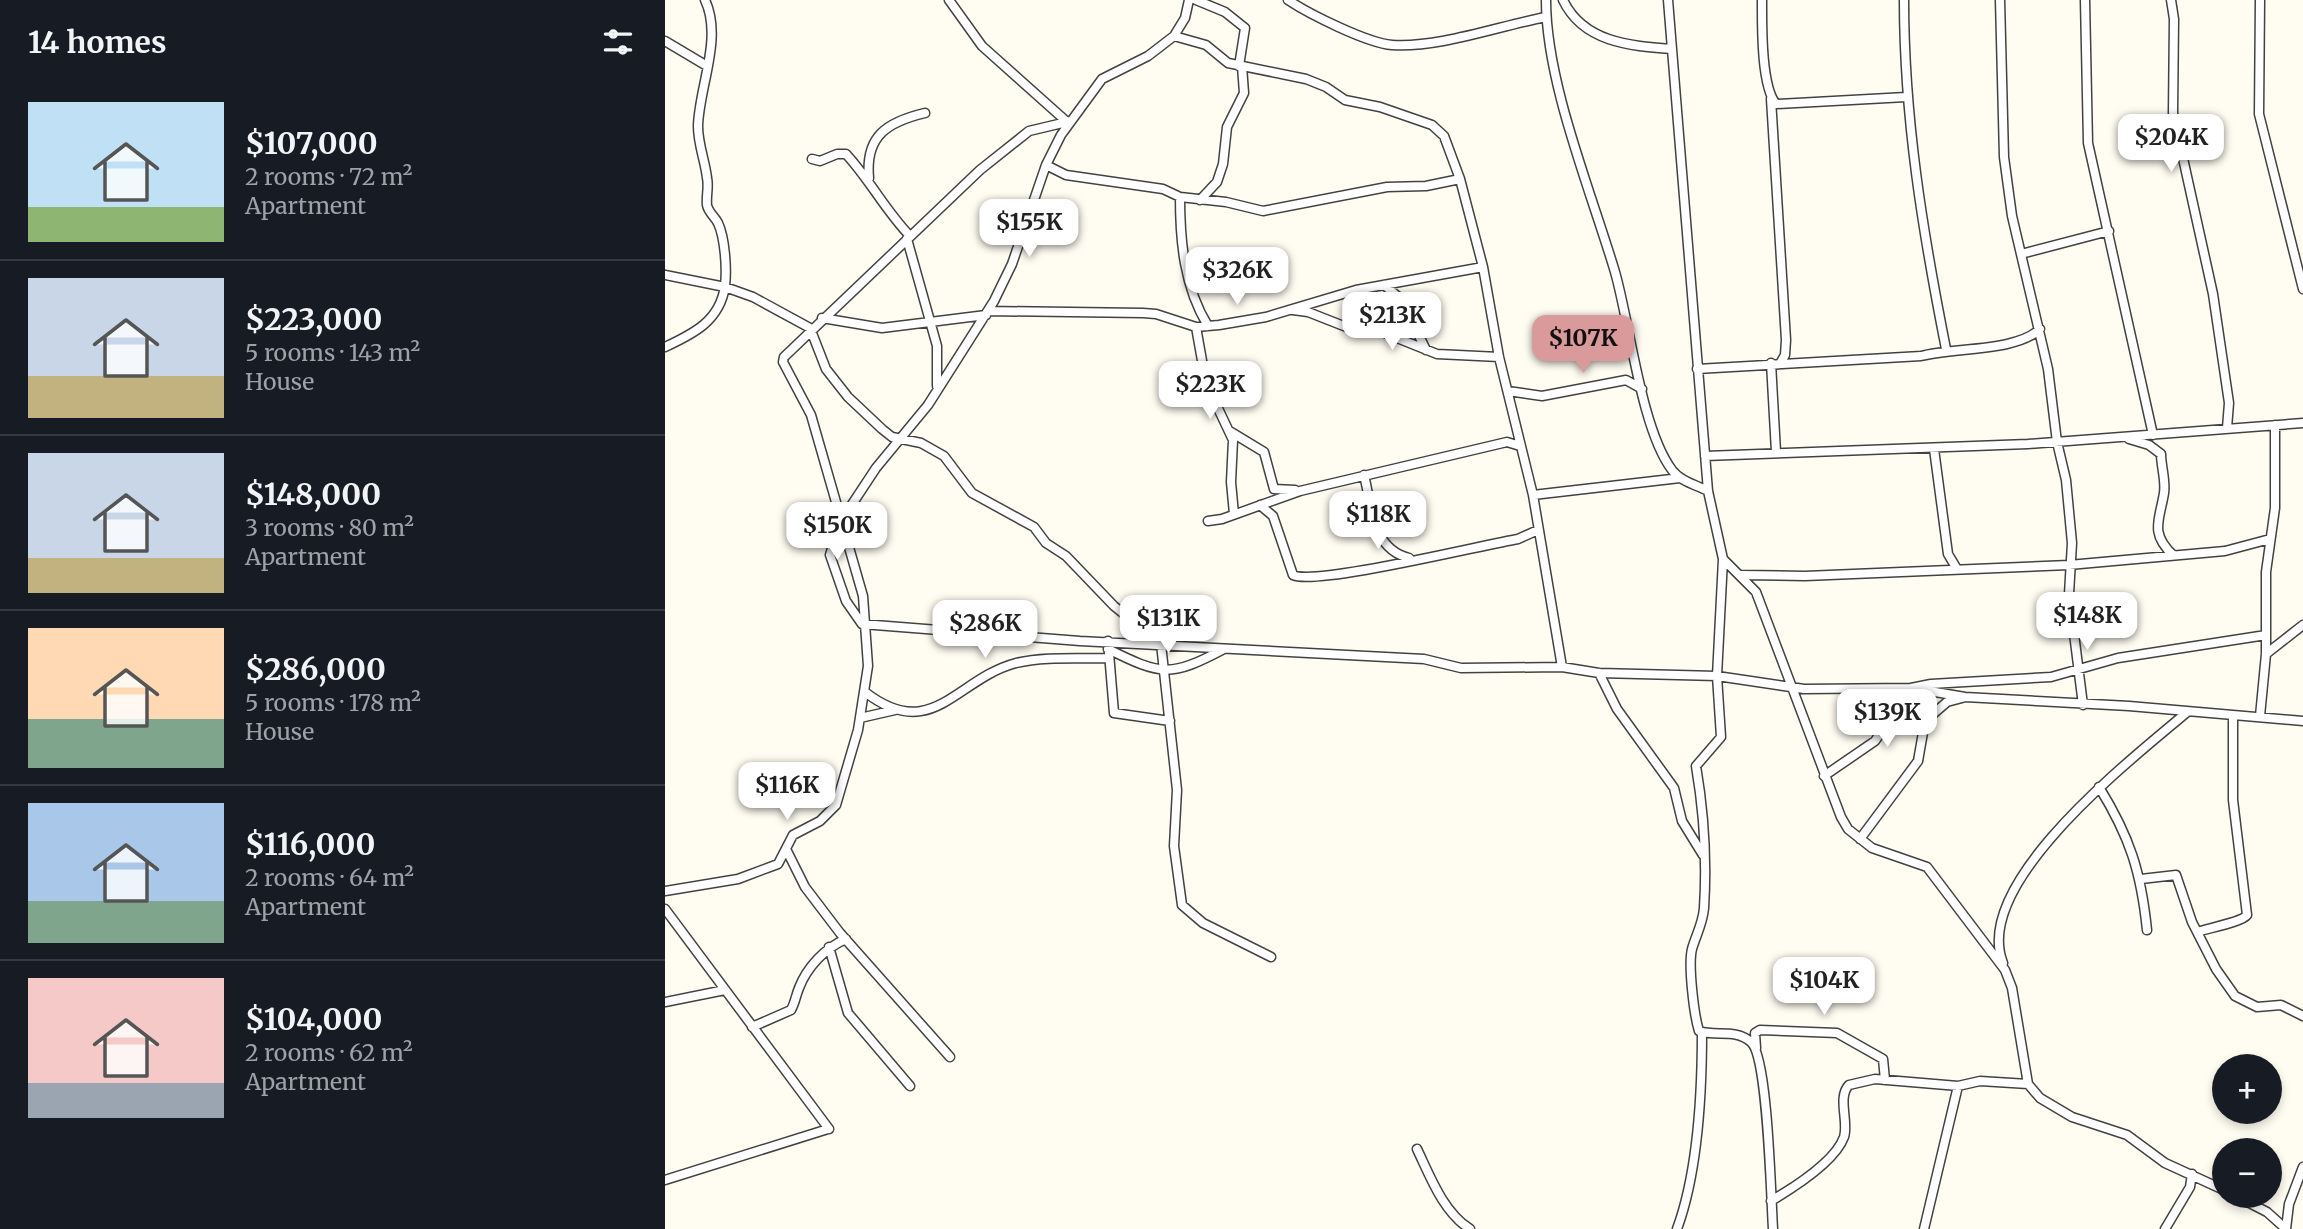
<!DOCTYPE html>
<meta charset="utf-8">
<style>
:root{--surface:#171b24;--page:#20242c;--text:#f1f3f6;--muted:#9ea1a6;--line:#363941;--accent:#da999a}
body{margin:0;font-family:Merriweather,serif;background:var(--page);color:var(--text);height:100vh;display:flex;flex-direction:column;font-size:26px;white-space:nowrap}
*{box-sizing:border-box;margin:0}
p{font-size:23px;color:var(--muted)}
.icon{flex:none;width:38px;height:38px;fill:none;stroke:currentColor;stroke-width:2;stroke-linecap:round;stroke-linejoin:round}
.map{position:relative;flex:1;overflow:hidden}
.drawer{display:flex;flex-direction:column;background:var(--surface);width:665px}
.drawer>*{flex:none}
.fabs{position:absolute;left:1547px;top:1054px;display:grid;gap:14px}
.fabs a{display:grid;place-items:center;width:70px;height:70px;border-radius:50%;background:var(--surface);box-shadow:0 4px 10px #0003;font-size:35px}
.price{position:absolute;translate:-50% -60px;padding:0 16px;border-radius:14px;background:#fff;color:#222;font-size:23px;line-height:46px;filter:drop-shadow(0 2px 4px #0008)}
.price::after{content:'';position:absolute;left:50%;top:42px;width:21px;height:16px;margin-left:-10px;background:inherit;clip-path:polygon(0 0,100% 0,50% 100%)}
.price.on{background:var(--accent);color:#111}
ul{padding:0;list-style:none}
li{display:flex;align-items:center;gap:21px;height:175px;padding:0 28px}
li+li{border-top:2px solid var(--line)}
li span{display:grid;place-items:center;flex:none;width:196px;height:140px;border-radius:0px;color:#555}
li>.icon{margin-inline-start:auto}
span .icon{width:84px;height:84px;fill:#fffc;stroke-width:1}
li b{font-size:30px}
h2{display:flex;justify-content:space-between;align-items:center;height:84px;padding:0 28px;font-size:30px}
main{display:flex;flex:1;min-height:0}
.map>svg:first-child{display:block}
.lines{fill:none;stroke-linecap:round;stroke-linejoin:round}
.minor-casing{stroke:#424242;stroke-width:11}
.minor{stroke:#fff;stroke-width:8}
</style>
<main>
<section class="drawer">
<h2>14 homes<svg class="icon" aria-label="filters" viewBox="0 0 24 24"><path d="M4 7h16M4 17h16"/><circle cx="9" cy="7" r="2"/><circle cx="15" cy="17" r="2"/></svg></h2>
<ul>
<li><span style="background:linear-gradient(#bfe0f5 75%,#8fb573 0)"><svg class="icon" aria-label="home" viewBox="0 0 24 24"><path d="M3 11l9-7 9 7M6 9v11h12V9"/></svg></span><div><b>$107,000</b><p>2 rooms · 72 m²</p><p>Apartment</p></div></li>
<li><span style="background:linear-gradient(#c9d6e8 70%,#c2b280 0)"><svg class="icon" aria-label="home" viewBox="0 0 24 24"><path d="M3 11l9-7 9 7M6 9v11h12V9"/></svg></span><div><b>$223,000</b><p>5 rooms · 143 m²</p><p>House</p></div></li>
<li><span style="background:linear-gradient(#c9d6e8 75%,#c2b280 0)"><svg class="icon" aria-label="home" viewBox="0 0 24 24"><path d="M3 11l9-7 9 7M6 9v11h12V9"/></svg></span><div><b>$148,000</b><p>3 rooms · 80 m²</p><p>Apartment</p></div></li>
<li><span style="background:linear-gradient(#ffd9b3 65%,#7fa58c 0)"><svg class="icon" aria-label="home" viewBox="0 0 24 24"><path d="M3 11l9-7 9 7M6 9v11h12V9"/></svg></span><div><b>$286,000</b><p>5 rooms · 178 m²</p><p>House</p></div></li>
<li><span style="background:linear-gradient(#a9c7e8 70%,#7fa58c 0)"><svg class="icon" aria-label="home" viewBox="0 0 24 24"><path d="M3 11l9-7 9 7M6 9v11h12V9"/></svg></span><div><b>$116,000</b><p>2 rooms · 64 m²</p><p>Apartment</p></div></li>
<li><span style="background:linear-gradient(#f6c9c9 75%,#9aa5b1 0)"><svg class="icon" aria-label="home" viewBox="0 0 24 24"><path d="M3 11l9-7 9 7M6 9v11h12V9"/></svg></span><div><b>$104,000</b><p>2 rooms · 62 m²</p><p>Apartment</p></div></li>
</ul>
</section>
<div class="map">
<svg width="1638" height="1229" viewBox="0 0 1638 1229">
<rect width="100%" height="100%" fill="#fffdf2"/>
<g class="lines">
<defs>
<path id="minor" d="M284,0L317,46L401,121
M524,0L520,18L509,36L483,56L437,79L396,135L381,165L347,264L329,301L263,405L211,468L176,521L165,555L181,601L197,624L415,641L759,659L796,668L897,667L934,673L1052,676L1139,689L1246,688L1300,697L1464,706L1638,721
M531,0L560,12L580,28L574,66
M623,0C644,14 702,43 727,45C774,48 834,26 881,17
M881,0C881,83 926,191 950,272C965,324 976,429 1007,470C1015,481 1031,485 1043,491
M898,0C918,42 964,46 1007,49
M1003,0L1043,491L1058,559L1091,592L1176,817L1183,829L1207,848L1262,867L1340,970L1347,988L1363,1084L1375,1098L1407,1117L1462,1135L1500,1163L1559,1190
M1097,0C1097,25 1096,86 1111,104L1241,97
M1239,0C1239,119 1258,233 1281,349
M1335,0L1339,157L1347,216L1383,369L1392,442L1401,480L1407,543L1404,594L1418,705
M1420,0L1423,143L1488,435
M1506,0L1509,19L1508,113L1548,294L1564,403L1562,428
M1595,0L1594,114L1638,289
M509,36L541,45L563,63L641,79L661,87L680,100L715,107L767,125L779,136L795,179L818,267L834,357L868,495L897,667
M0,41L42,66
M1106,99L1121,340L1120,355L1116,362
M147,159L155,161L172,154H181C205,180 220,210 245,236
M381,165L401,175L498,189L515,197L561,202L598,211L722,187L761,186L795,179
M204,178C200,136 222,122 260,113
M515,197C515,241 519,287 543,326
M535,200L552,182L558,164L562,127L579,93L577,66
M242,239L272,346V386
M1356,254L1444,231
M0,275L60,287L88,297L145,328L161,369L183,397L217,429L227,437L256,443L279,456L307,493L369,527L381,543L401,556L449,606L496,644L512,790L509,846L517,905L538,923L606,957
M719,285L736,299L761,350
M628,310L643,312L694,332H717L772,354L834,357
M324,311L478,313L491,314L531,327L554,325L601,317L691,290L818,267
M157,318L217,328L321,315
M531,327L541,383L568,440L566,482L569,514
M0,347C28,334 55,321 60,286C62,269 60,238 53,223C50,217 43,212 42,205C41,196 44,187 42,178C40,160 33,145 33,126C34,87 58,38 40,0
M1106,363L1111,452
M1032,369L1256,356C1289,347 1351,352 1375,329
M843,391L877,396L961,380L977,389
M566,432L599,452L609,489L630,490
M1464,439L1484,445L1496,454C1496,466 1501,481 1499,493C1495,519 1484,533 1508,555
M1269,449L1283,554L1292,569
M1040,456L1363,444L1638,423
M699,475C707,507 707,549 744,558
M868,495L1015,478
M595,505L608,516L628,575C650,586 817,545 853,539L873,530
M543,521L557,519L635,491L842,442L855,446
M1058,559L1052,676L1056,737L1031,766C1039,813 1042,861 1039,908C1038,923 1031,935 1027,949C1023,965 1029,1015 1034,1031C1051,1037 1070,1028 1086,1042C1103,1057 1106,1199 1108,1229
M1076,575L1140,576L1404,565L1560,551L1605,539
M443,641L449,713L505,721
M443,649C497,676 506,677 559,649
M1601,654L1638,625
M934,673L952,709L1009,788L1017,821L1038,855
M200,692C267,744 291,679 351,663C381,656 413,659 443,658
M1595,716L1601,654V572L1610,508V425
M195,718L230,710
M1159,776L1210,741L1246,688L1266,684L1386,677L1453,658L1601,635
M1434,787C1465,837 1476,872 1482,930
M1195,839L1253,761L1260,721L1282,702L1297,698
M121,849L140,887L175,933L285,1057
M1476,879L1511,875L1527,922L1551,969L1570,996L1592,1007L1616,1005L1638,1016
M0,891L73,879L113,864L128,835L155,821L171,805L193,730L203,666L198,596L146,415L118,362L119,357L315,170L364,131L406,121
M0,909L164,1129
M1532,932C1544,928 1577,922 1582,915L1568,800V716
M164,947L183,1013L245,1086
M1338,963C1306,883 1467,759 1521,713
M0,1002L60,990
M87,1027L126,1010C130,1003 131,995 134,988C142,967 160,948 181,939
M1091,1048L1090,1033L1095,1030L1172,1033L1218,1059L1220,1080
M752,1149C765,1176 778,1212 805,1229
M0,1180L163,1129
M1569,1195L1602,1212L1621,1229
M1106,1201C1128,1188 1170,1162 1179,1137C1184,1122 1172,1097 1184,1085L1210,1079L1293,1086L1315,1081L1363,1084
M1012,1229C1033,1172 1037,1093 1037,1032
M1259,1229L1293,1086
M1500,1229L1525,1187L1527,1174
M1621,1229L1624,1204L1638,1167"/>
</defs>
<!-- minor casing -->
<use href="#minor" class="minor-casing"/>
<!-- minor -->
<use href="#minor" class="minor"/>
</g>
</svg>
<div class="fabs">
<a>+</a>
<a>−</a>
</div>
<b class="price" style="left:1506px;top:174px">$204K</b>
<b class="price" style="left:364px;top:259px">$155K</b>
<b class="price" style="left:572px;top:307px">$326K</b>
<b class="price" style="left:727px;top:352px">$213K</b>
<b class="price on" style="left:918px;top:375px">$107K</b>
<b class="price" style="left:545px;top:421px">$223K</b>
<b class="price" style="left:713px;top:551px">$118K</b>
<b class="price" style="left:172px;top:562px">$150K</b>
<b class="price" style="left:1422px;top:652px">$148K</b>
<b class="price" style="left:503px;top:655px">$131K</b>
<b class="price" style="left:320px;top:660px">$286K</b>
<b class="price" style="left:1222px;top:749px">$139K</b>
<b class="price" style="left:122px;top:822px">$116K</b>
<b class="price" style="left:1159px;top:1017px">$104K</b>
</div>
</main>
